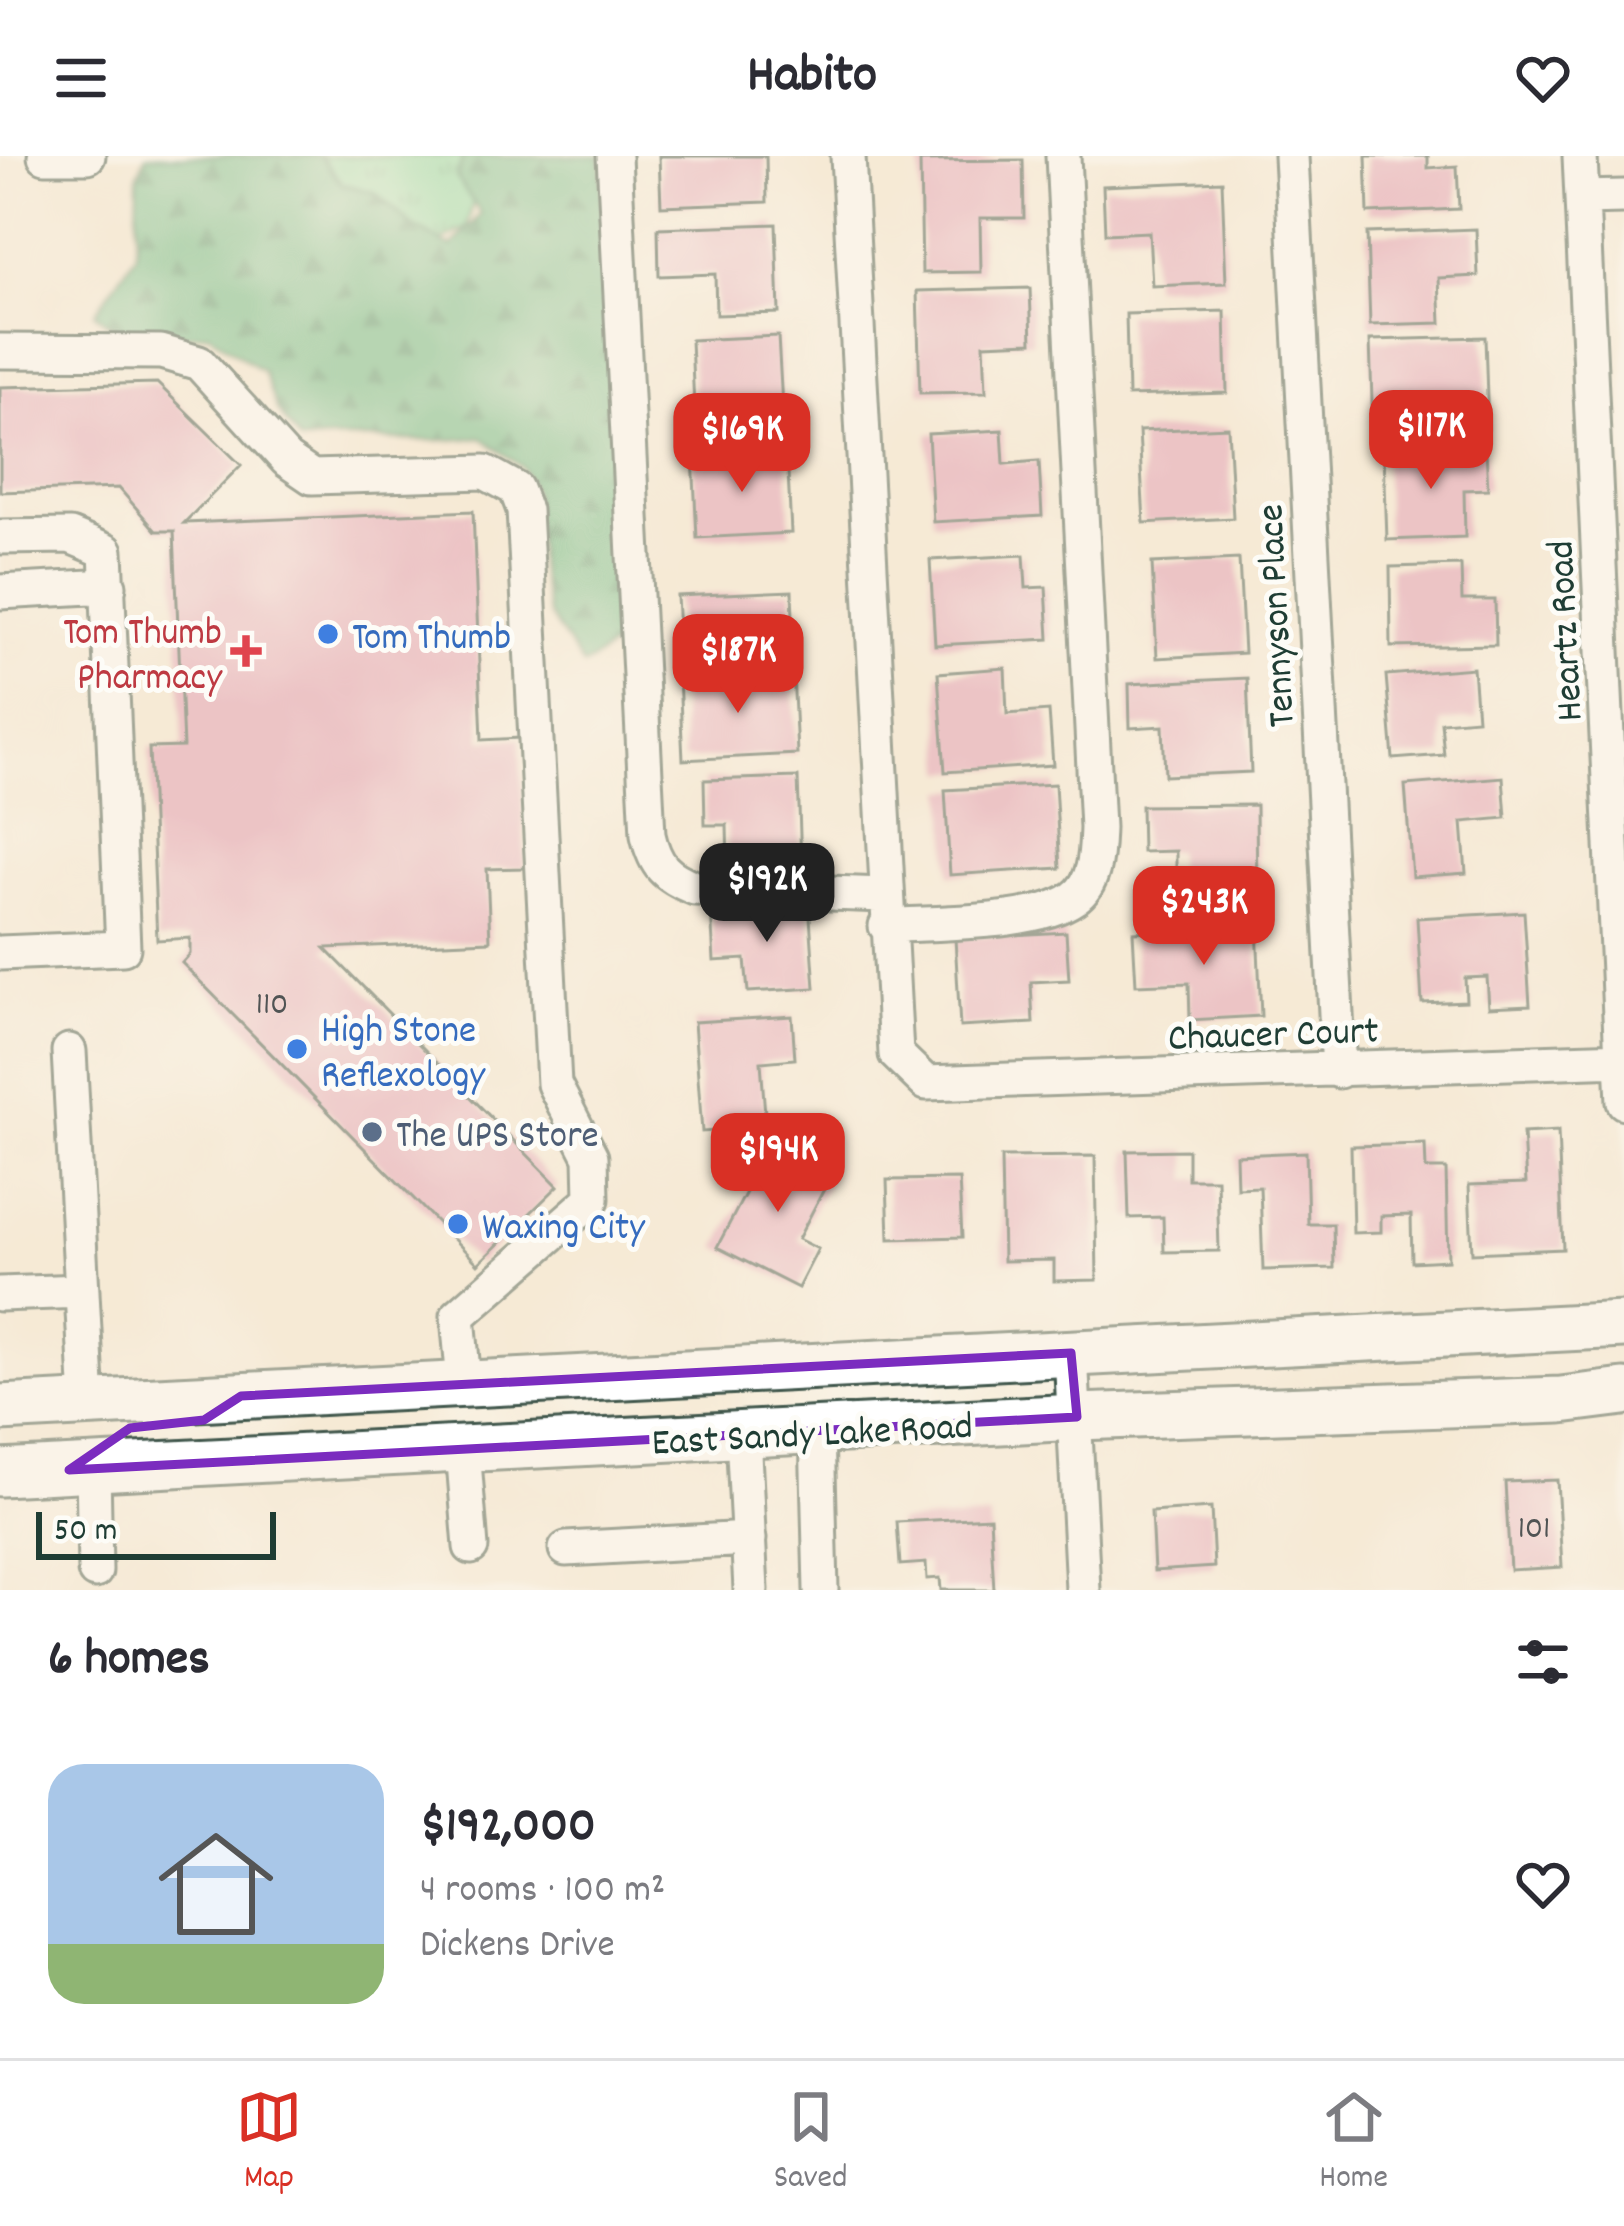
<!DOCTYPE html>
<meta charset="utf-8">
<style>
:root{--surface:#fff;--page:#f7f7f7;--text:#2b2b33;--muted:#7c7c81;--line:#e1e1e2;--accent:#d93025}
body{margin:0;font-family:Dekko,sans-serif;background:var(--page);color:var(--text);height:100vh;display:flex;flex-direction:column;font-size:45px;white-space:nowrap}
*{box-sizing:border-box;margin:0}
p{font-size:39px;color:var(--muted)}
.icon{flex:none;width:66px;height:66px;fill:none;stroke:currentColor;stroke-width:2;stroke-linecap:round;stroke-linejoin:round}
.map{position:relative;height:1434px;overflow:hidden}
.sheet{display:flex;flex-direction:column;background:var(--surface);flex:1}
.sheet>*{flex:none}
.scale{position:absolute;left:36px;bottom:30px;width:240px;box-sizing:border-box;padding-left:12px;border:6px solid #1f3d34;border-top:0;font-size:33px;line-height:42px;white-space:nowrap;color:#1f3d34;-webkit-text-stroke:9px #fdfcf7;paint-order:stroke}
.price{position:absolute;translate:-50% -102px;padding:0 27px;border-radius:24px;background:var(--accent);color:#fff;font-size:39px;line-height:78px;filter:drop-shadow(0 3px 6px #0008)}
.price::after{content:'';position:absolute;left:50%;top:72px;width:36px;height:27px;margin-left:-18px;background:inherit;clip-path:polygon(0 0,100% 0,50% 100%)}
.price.current{background:#222;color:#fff}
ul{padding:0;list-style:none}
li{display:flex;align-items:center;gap:36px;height:300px;padding:0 48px}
li span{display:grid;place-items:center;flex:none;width:336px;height:240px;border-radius:36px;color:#555}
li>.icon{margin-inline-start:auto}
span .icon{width:144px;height:144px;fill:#fffc;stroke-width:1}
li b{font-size:51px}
h2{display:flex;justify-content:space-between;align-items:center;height:144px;padding:0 48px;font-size:51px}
header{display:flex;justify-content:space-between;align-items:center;height:156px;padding:0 48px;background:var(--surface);font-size:54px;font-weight:700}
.tab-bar{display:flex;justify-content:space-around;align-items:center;height:168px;border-top:3px solid var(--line);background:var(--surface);font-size:33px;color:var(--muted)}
.tab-bar a{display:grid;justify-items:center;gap:6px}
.tab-bar .current{color:var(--accent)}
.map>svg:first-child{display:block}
.grass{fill:url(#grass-tufts);stroke:#528c6a;stroke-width:3}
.forest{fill:url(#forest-firs);stroke:#457c5e;stroke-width:3}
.building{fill:#e197b2}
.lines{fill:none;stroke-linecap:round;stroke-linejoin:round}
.minor-casing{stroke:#3f574c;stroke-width:39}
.major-casing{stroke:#3f574c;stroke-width:51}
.minor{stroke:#fff;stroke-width:33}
.major{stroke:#fff;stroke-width:45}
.marked{fill:none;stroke:#7b2cbf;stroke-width:9;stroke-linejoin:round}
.shop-dot{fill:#3f7fe0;stroke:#fdfcf7;stroke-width:4.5}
.health-dot{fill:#e0444e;stroke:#fdfcf7;stroke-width:4.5}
.service-dot{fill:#5c6f8a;stroke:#fdfcf7;stroke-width:4.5}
.labels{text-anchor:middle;stroke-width:10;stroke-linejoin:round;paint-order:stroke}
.number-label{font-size:33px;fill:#505454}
.street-label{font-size:39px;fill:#1f3d34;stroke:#fdfcf7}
.health-label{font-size:39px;fill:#be3a42;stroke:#fdfcf7;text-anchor:end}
.shop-label{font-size:39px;fill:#366cbe;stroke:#fdfcf7;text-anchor:start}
.service-label{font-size:39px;fill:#4e5e75;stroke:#fdfcf7;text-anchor:start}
</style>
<header><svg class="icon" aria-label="menu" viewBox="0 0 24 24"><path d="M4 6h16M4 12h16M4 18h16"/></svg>Habito<svg class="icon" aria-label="heart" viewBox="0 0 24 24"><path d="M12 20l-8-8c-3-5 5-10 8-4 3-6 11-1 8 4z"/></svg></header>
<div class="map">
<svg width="1624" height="1434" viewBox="0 0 1624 1434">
<defs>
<pattern id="grass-tufts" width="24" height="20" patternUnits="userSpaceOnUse" patternTransform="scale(3)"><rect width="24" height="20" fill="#84dca1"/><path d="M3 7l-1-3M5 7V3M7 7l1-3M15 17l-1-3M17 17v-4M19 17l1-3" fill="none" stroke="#6bb484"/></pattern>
<pattern id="forest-firs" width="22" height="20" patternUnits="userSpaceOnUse" patternTransform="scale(3)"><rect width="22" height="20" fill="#6bbc87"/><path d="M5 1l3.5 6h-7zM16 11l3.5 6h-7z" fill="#579a6f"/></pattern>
</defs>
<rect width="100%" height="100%" fill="#fdfcf7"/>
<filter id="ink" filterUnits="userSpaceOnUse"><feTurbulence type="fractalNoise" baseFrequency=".00833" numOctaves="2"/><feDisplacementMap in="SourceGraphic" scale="24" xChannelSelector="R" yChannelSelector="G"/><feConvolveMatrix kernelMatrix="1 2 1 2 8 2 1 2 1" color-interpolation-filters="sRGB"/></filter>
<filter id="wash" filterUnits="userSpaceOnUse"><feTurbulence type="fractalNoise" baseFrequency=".004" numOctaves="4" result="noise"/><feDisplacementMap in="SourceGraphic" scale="48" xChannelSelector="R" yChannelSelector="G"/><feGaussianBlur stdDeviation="2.7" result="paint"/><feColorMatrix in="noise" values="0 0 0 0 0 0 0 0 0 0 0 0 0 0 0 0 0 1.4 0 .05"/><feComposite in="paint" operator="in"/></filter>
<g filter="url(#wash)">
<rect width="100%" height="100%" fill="#f6ead5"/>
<!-- grass -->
<path class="grass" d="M221,0H484L467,71L419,99Z"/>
<!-- forest -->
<path class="forest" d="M146,0H320L342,28L374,36L412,69L451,91L481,58L457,22L463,0H601L620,486L583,510L548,458L538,409L534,337L523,312L481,281C420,290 360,278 300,286L277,254L263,216L208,177L129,185L95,157L136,98L138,17Z"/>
<g id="blocks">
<!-- building -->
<path class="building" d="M659,0H766L767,46L661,50Z
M1366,0H1428V12L1457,10L1459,53L1368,57Z
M1023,4L1024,62H980L981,116L922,117L920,5Z
M1222,25L1226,127L1152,130L1149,76L1105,78L1103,30Z
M776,68L779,157L716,159L715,118L659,120L658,72Z
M1476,73L1478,120L1439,122L1441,167L1370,169L1367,77Z
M1030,132L1032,186L984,188L986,236L920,237L917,135Z
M1225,155L1227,237L1128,240L1126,158Z
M778,180L783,268L695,273L691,184Z
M1485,181L1488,273L1373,276L1370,184Z
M157,227L241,309L184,367L473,355L482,584L520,582L525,712L487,713L490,785L325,792L558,1030L478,1108L182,807L190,798V782L157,784L149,592L183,591L174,375H156L119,332L0,336V231Z
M1228,271L1233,362L1144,367L1139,275Z
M1002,274L1004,308L1039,305L1042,360L933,366L928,278Z
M1486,294L1488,333L1464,334L1465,381L1387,384L1384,298Z
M787,296L791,377L697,382L693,300Z
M1024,399L1026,432L1046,431L1049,483L935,489L930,404Z
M1239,403L1244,497L1157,502L1152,407Z
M1461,409L1462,444H1495L1496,489L1391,491L1390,411Z
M792,435L794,488L680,493L677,440Z
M1005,512L1007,558L1049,555L1053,609L945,616L938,517Z
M1473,512L1477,563L1441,566L1444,599L1393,603L1386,519Z
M793,516L797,598L683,604L679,521Z
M1247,522L1251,616L1165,620L1163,570L1130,572L1129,528Z
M798,621L801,708L728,710L727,669H705L704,624Z
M1503,621L1506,662L1462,666L1466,717L1412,721L1405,629Z
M1055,628L1060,712L950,719L945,634Z
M1256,649L1257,742L1176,743V695L1142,696L1141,650Z
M809,747L815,832L748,836L745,803L714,805L711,754Z
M1524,756L1530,849L1489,851L1487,821L1465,822L1466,845L1422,847L1417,762Z
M1257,770L1261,860L1190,864L1189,827L1136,829L1133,776Z
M1066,776L1069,824L1031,826L1033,867L960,871L955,782Z
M792,860L795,903L761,906L766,971L702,976L694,866Z
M1558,975L1563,1093L1472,1097L1469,1029L1526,1027L1523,977Z
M773,985L833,1016L798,1083L818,1093L798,1132L717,1091Z
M1425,988L1426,1013H1446L1448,1104L1412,1106L1411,1059L1381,1060V1076L1353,1077L1351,990Z
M1188,994V1023H1217L1219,1095L1164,1096L1163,1061L1129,1062L1127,995Z
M1306,996L1308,1068H1333L1334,1112L1263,1114L1260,1031L1237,1032L1236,999Z
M1095,1000L1097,1124L1054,1125V1104L1003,1105L1001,1001Z
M959,1023L962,1081L889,1083L887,1024Z
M1557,1324L1562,1411L1510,1414L1505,1326Z
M1211,1352L1214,1411L1154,1415L1151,1356Z
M990,1361L994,1434H941L940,1422L927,1423L926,1407L900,1409L897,1366Z"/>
</g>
</g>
<g filter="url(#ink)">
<use href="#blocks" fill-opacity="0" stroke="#3f574c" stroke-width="3"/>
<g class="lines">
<defs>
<path id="minor" d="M45,0H88
M614,0L648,679C655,710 666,721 695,732L884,739
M848,0L896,898L926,927L1623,903
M1291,0L1339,915
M1580,0L1624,946
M1582,42L1624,41
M0,195L161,196L199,207L287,304L312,321L485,316L516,333L524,354L554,928L591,1001L592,1043L458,1160L464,1227
M0,381L70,380L106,395L123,792L0,797
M0,436L109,430
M886,770C933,766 1037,769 1074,742C1096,727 1096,696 1097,672L1063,0
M69,895L88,1248
M0,1138L82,1135
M1071,1197L1083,1434
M817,1274L821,1434
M743,1278L751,1434
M463,1293L471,1391
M93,1312L95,1415
M566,1393L749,1383"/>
<path id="major" d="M0,1252L1624,1169
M0,1317L1077,1261L1561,1244L1624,1236"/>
</defs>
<!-- minor casing -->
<use href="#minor" class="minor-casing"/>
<!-- major casing -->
<use href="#major" class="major-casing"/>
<!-- minor -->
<use href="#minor" class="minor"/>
<!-- major -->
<use href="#major" class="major"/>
</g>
</g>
<!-- marked area -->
<path d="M0 0H1624V1434H0ZM1071,1197L1077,1261L69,1314L130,1272L204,1264L241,1240Z" fill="#f6ead5" fill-opacity=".55" fill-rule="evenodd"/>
<path class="marked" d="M1071,1197L1077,1261L69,1314L130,1272L204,1264L241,1240Z"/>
<!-- markers -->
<g class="shop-dot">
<circle cx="328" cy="478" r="12"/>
<circle cx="297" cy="893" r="12"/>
<circle cx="458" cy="1068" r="12"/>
</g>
<path class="health-dot" d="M240 477h12v12h12v12h-12v12h-12v-12h-12v-12h12z"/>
<circle class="service-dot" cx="372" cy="976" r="12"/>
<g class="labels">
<!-- number labels -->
<g class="number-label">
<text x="272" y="857">110</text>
<text x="1534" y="1381">101</text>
</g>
<!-- street labels -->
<g class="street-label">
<text transform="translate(1273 460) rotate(-93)" y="14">Tennyson Place</text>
<text transform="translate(1562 475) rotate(-93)" y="14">Heartz Road</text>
<text transform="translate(1273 875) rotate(-2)" y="14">Chaucer Court</text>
<text transform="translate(812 1275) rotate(-3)" y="14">East Sandy Lake Road</text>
</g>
<!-- health labels -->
<g class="health-label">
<text x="222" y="487">Tom Thumb<tspan x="222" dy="45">Pharmacy</tspan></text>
</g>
<!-- shop labels -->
<g class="shop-label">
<text x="352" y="492">Tom Thumb</text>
<text x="321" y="885">High Stone<tspan x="321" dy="45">Reflexology</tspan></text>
<text x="482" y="1082">Waxing City</text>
</g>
<!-- service labels -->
<g class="service-label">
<text x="396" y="990">The UPS Store</text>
</g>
</g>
</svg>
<div class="scale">50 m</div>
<b class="price" style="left:1431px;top:336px">$117K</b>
<b class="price" style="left:742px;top:339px">$169K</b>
<b class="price" style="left:738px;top:560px">$187K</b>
<b class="price current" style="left:767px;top:789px">$192K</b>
<b class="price" style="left:1204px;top:812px">$243K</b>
<b class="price" style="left:778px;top:1059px">$194K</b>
</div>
<section class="sheet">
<h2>6 homes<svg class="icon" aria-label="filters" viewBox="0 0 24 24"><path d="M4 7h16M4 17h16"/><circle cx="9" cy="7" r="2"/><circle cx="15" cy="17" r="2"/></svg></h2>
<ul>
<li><span style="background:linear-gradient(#a9c7e8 75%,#8fb573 0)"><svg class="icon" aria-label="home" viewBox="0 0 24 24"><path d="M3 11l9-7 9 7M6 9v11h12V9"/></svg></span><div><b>$192,000</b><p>4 rooms · 100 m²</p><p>Dickens Drive</p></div><svg class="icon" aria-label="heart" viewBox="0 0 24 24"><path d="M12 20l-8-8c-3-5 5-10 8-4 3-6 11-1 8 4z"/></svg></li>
</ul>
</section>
<nav class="tab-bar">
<a class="current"><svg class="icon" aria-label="map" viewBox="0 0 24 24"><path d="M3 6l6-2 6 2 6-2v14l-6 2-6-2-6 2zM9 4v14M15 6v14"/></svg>Map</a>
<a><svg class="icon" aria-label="saved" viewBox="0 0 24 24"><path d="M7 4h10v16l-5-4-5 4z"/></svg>Saved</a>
<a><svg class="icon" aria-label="home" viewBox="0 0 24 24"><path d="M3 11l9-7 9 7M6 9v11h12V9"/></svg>Home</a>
</nav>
